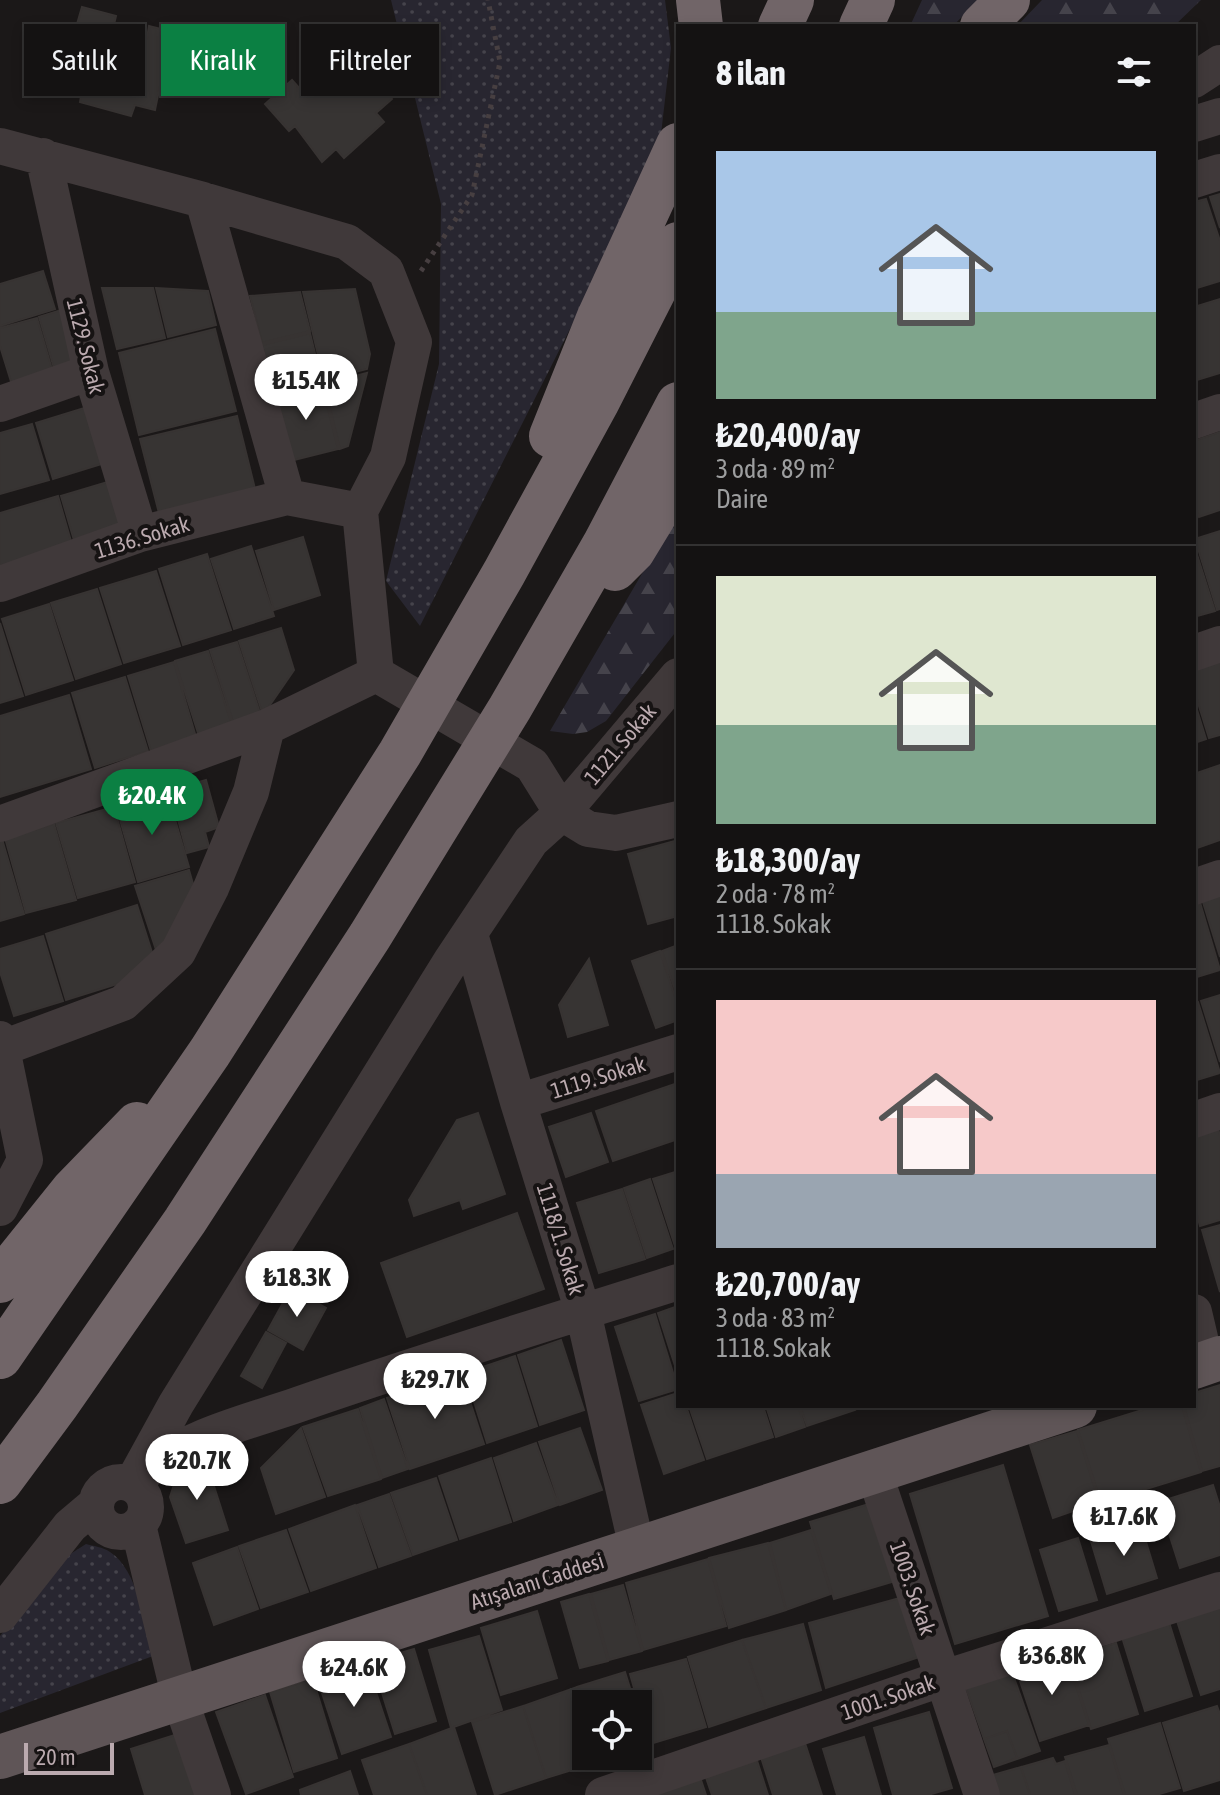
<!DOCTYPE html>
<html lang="tr">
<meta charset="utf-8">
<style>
:root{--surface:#141212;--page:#1d1b1b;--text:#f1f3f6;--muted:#9d9e9f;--line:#333232;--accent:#0b8043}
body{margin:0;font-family:"Asap Condensed",sans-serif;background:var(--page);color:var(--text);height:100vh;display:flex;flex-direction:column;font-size:30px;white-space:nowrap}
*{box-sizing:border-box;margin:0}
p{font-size:26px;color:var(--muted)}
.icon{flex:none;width:44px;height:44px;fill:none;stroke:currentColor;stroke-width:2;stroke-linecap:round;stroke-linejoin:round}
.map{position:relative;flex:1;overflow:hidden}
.drawer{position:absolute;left:676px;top:24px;width:520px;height:1384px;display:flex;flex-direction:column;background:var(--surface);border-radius:0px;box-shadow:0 4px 12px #0003,0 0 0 2px var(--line)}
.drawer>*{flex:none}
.guide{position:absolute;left:24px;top:24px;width:532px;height:72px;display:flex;gap:16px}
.fabs{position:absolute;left:572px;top:1690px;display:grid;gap:16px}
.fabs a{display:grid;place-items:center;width:80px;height:80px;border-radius:0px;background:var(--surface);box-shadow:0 4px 12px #0003,0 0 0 2px var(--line);font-size:40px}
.scale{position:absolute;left:24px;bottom:20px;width:90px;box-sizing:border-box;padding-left:8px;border:4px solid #bbaaaf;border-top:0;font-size:22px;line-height:28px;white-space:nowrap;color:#bbaaaf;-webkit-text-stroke:6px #161313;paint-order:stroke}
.price{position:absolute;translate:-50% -68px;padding:0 18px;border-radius:28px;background:#fff;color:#222;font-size:26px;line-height:52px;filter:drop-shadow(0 2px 4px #0008)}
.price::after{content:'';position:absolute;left:50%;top:48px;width:24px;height:18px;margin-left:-12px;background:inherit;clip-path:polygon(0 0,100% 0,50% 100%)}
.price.current{background:var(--accent);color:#fff}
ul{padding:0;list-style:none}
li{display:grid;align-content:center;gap:16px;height:424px;padding:0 40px}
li+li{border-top:2px solid var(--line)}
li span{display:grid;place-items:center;height:248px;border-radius:0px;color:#555}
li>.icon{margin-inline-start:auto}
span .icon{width:144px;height:144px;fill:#fffc;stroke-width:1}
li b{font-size:34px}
h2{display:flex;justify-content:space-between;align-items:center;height:96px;padding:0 40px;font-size:34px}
.pill{padding:0 28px;border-radius:0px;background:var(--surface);box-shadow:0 4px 12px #0003,0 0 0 2px var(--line);font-size:28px;line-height:72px}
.pill.current{background:var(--accent);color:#fff}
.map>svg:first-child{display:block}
.forest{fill:url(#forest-firs)}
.park{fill:url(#park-dots)}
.building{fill:#373433;stroke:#373332;stroke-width:2}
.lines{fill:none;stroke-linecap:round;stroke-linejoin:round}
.path{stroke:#473f41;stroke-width:5;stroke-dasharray:4 6;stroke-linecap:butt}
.minor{stroke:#40393a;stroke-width:36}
.major{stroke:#5f5557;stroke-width:44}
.highway{stroke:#716568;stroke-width:44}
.labels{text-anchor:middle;stroke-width:8;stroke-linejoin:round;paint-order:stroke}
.street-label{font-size:22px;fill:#bbaaaf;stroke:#161313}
</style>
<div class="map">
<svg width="1220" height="1795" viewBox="0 0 1220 1795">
<defs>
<pattern id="forest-firs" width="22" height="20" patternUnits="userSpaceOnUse" patternTransform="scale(2)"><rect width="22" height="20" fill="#282630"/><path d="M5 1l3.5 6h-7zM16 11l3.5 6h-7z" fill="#45434b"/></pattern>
<pattern id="park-dots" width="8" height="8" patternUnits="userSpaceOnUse" patternTransform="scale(2)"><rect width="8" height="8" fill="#282630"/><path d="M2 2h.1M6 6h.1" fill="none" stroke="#45434b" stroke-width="1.8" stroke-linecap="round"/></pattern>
</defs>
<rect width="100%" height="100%" fill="#1b1818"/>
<!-- forest -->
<path class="forest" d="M922,0H978L953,26H910Z
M1042,0H1201L1174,26H1017Z
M678,512V629L606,721L587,732L573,734L550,731Z"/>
<!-- park -->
<path class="park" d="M391,0H665L671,48L661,134L577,315L420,626L386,581L439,364L441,204Z
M86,1544C93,1546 103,1547 110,1552C138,1570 145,1625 153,1656L0,1713V1636L64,1558Z"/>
<!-- building -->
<path class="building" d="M82,7L116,16L113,29L147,38L149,26L181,34L172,69L164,66L155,110L135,105L131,116L80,102L82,90L64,85L79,43L72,41Z
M342,35L366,62L360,67L392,99L376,113L384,122L344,158L336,149L322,162L295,126L289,131L265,104L292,80L301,90L326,67L317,57Z
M1220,194V228L1210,197Z
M1206,199L1220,241V281L1194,289V202Z
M43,271L55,309L0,326V284Z
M102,288H153L165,338L117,349Z
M156,288L208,291L216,325L168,337Z
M355,289L370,354L367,369L324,380L303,292Z
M300,292L310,331L262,343L250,296Z
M1220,299V373L1194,381V307Z
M71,307L88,365L56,375L39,317Z
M37,318L54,376L13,388L0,346V328Z
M215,329L236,411L139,435L119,353Z
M310,333L322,382L274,393L262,345Z
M367,373L348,446L340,449L324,384Z
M322,384L338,449L290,461L274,396Z
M94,405L111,461L53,479L36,423Z
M237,416L256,493L160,517L140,439Z
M32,424L49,480L0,494V433Z
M1220,432V510L1199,517L1194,500V441Z
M121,478L136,529L76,547L61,496Z
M58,496L73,548L0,566V513Z
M1220,531V609L1217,610L1195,539Z
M303,537L320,595L274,610L256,551Z
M1194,545L1215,611L1194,617Z
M251,546L274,616L234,629L211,559Z
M207,554L231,630L183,645L159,569Z
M156,571L180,646L124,663L100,588Z
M97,589L121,664L76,679L51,603Z
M49,604L73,680L26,695L2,619Z
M0,623L23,696L0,703Z
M281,628L294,670L263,715L239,641Z
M237,642L261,716L234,725L210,650Z
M208,651L232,725L199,736L175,661Z
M1220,654V735L1209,738L1194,690V662Z
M174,662L196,737L151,751L128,676Z
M125,677L148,751L95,768L72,693Z
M69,695L91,769L0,797V716Z
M1194,700L1206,739L1194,743Z
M1220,765V840L1194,849V774Z
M206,780L219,827L205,832L209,847L187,853L170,790Z
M167,792L189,867L138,882L116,806Z
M114,807L135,882L78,898L56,823Z
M54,824L76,900L26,913L5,838Z
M0,839H2L24,914L0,921Z
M678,840V916L648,924L628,854Z
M189,870L195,891L159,959L135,886Z
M1220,893V957L1202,899Z
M1199,899L1220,970L1194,978V901Z
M137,905L155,962L136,978L66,1000L46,934Z
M43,936L63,1001L14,1016L0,972V949Z
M678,945V999L662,951Z
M660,951L678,1006V1020L656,1028L632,961Z
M589,959L608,1025L568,1037L559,1005Z
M1220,995V1062L1201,1001Z
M1198,1002L1220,1073L1194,1081V1003Z
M678,1083V1139L613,1161L596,1111Z
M478,1113L505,1194L463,1209L460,1200L414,1216L409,1200L457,1120Z
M591,1113L608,1162L566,1177L549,1127Z
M1216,1120L1220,1136V1220L1200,1226L1194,1205V1126Z
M678,1171V1248L676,1249L653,1179Z
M650,1179L673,1249L647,1258L624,1188Z
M622,1189L645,1259L599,1273L577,1203Z
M517,1213L544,1289L407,1337L381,1263Z
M1220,1225V1292L1202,1230Z
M291,1288L326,1308L303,1350L268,1330Z
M678,1306V1375L658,1313Z
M655,1314L678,1389L639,1401L615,1327Z
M266,1332L286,1343L262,1388L241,1376Z
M561,1340L584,1410L540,1425L518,1355Z
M515,1356L537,1426L487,1443L465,1373Z
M461,1374L484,1444L410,1469L387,1398Z
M1220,1385V1466L1202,1471L1184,1406H1194V1393Z
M678,1393V1406H686L704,1460L664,1474L641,1405Z
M384,1399L408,1469L382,1478L360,1408Z
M689,1406H763L773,1437L707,1459Z
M766,1406H798L805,1427L776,1437Z
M800,1406H853L855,1410L807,1426Z
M1155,1406H1182L1201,1472L1101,1503L1078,1430Z
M358,1409L381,1479L328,1496L303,1427Z
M301,1428L325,1497L276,1514L261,1468Z
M580,1428L602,1490L560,1505L539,1442Z
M1077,1431L1099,1502L1053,1518L1030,1445Z
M536,1443L558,1505L514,1521L494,1458Z
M205,1458L228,1530L186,1543L170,1497L180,1466Z
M491,1458L511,1522L460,1539L439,1476Z
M1003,1465L1048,1616L955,1644L910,1494Z
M436,1478L457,1540L413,1555L391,1493Z
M1213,1485L1220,1507V1555L1180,1568L1159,1502Z
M389,1494L411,1556L379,1567L357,1505Z
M872,1503L895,1581L834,1599L810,1522Z
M355,1505L376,1568L311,1591L289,1529Z
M1140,1522L1157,1578L1107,1594L1090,1538Z
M286,1530L308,1592L261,1608L239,1546Z
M811,1530L831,1594L786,1610L770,1543Z
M1078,1538L1097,1600L1059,1611L1040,1550Z
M768,1543L786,1610L729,1628L709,1558Z
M237,1547L258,1609L214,1625L193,1563Z
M708,1559L726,1626L643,1650L626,1583Z
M623,1585L642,1651L609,1660L591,1594Z
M589,1594L608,1661L580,1668L561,1602Z
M907,1596L922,1656L826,1688L809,1623Z
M1220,1603V1689L1201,1695L1176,1618Z
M537,1611L557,1678L501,1695L481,1628Z
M1168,1619L1192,1696L1145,1711L1121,1634Z
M803,1624L821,1690L766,1708L742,1640Z
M479,1636L502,1710L451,1728L429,1650Z
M742,1640L766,1708L709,1727L688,1657Z
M1116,1643L1138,1714L1091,1729L1069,1658Z
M414,1649L436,1721L395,1734L372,1661Z
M1065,1653L1089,1725L1040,1741L1016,1669Z
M686,1659L706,1727L650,1744L630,1674Z
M367,1665L391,1737L342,1754L318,1681Z
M625,1672L635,1704H586V1714L577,1687Z
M1012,1672L1040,1751L994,1767L966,1688Z
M313,1679L337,1758L294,1772L270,1692Z
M577,1687L586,1714V1756H599L601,1761L546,1778L523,1706Z
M265,1695L293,1777L246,1794L216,1712Z
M523,1706L546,1778L495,1795L472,1722Z
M1217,1706L1220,1714V1780L1184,1791L1163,1723Z
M929,1712L952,1788L928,1795H893L874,1728Z
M638,1715L648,1747L638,1750Z
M1160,1723L1180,1788L1156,1795H1125L1108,1739Z
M454,1727L476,1795H427L409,1744Z
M1007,1731L1017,1758L994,1767L984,1739Z
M181,1733L201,1795H145L131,1749Z
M802,1734L822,1795H773L758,1748Z
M864,1737L881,1795H837L823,1749Z
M409,1744L427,1795H374L362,1760Z
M1109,1745L1124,1795H1077L1065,1757Z
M754,1751L768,1795H712L703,1769Z
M1053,1758L1056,1764L1065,1761L1075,1795H999L993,1775Z
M1021,1767L1030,1795H999L993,1775Z
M350,1771L358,1795H301L300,1790Z
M698,1771L706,1795H654Z"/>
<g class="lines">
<!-- path -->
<path class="path" d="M421,271L472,195L500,62L488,0"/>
<!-- minor -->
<path class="minor" d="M1194,80L1220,63
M1194,124L1220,116
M0,146L203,200L347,242L386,271L414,342L388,457L360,511L376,674
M43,156L91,372L140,534
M1194,180L1220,172
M203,200L287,497
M0,404L91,372
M1194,421L1220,412
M0,584L140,534L287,497L360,511
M1194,653L1220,644
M376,674L532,765L562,813L588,829L616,833L678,819
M0,824L267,727L376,674
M1194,887L1220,878
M470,934L518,1102L583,1312L637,1548
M0,1039L25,1160L0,1208
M0,1049L123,1003L178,952L211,888L251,792L267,727
M518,1102L678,1052
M1194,1120L1220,1111
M1194,1312L1206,1363
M874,1472L982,1795
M143,1474C185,1436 245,1423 297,1405C423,1361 551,1322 678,1282
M96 1507a25 25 0 1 1 50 0a25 25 0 1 1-50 0Z
M132,1484L176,1404L451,961L531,841L562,813L678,676
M138,1525L180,1699L213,1795
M0,1615L70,1526L96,1504
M603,1795L944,1678L1220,1590"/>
<!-- major -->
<path class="major" d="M1194,1367L1220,1358
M0,1757L1075,1406"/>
<!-- highway -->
<path class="highway" d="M698,0L701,26
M780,26L792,0
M861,26L873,0
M982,26L1008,0
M551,436L598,319L678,145
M615,569L633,551L678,477
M0,1281L73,1190L137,1124
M0,1357L210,1052L400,753L504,573L597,403L678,244
M0,1482L57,1405L185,1221L370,936L510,708L605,543L678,404"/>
</g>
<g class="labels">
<!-- street labels -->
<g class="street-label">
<text transform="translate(86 346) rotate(76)" y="8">1129. Sokak</text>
<text transform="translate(142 537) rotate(-17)" y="8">1136. Sokak</text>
<text transform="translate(620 744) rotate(-50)" y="8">1121. Sokak</text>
<text transform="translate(598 1077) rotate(-17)" y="8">1119. Sokak</text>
<text transform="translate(561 1239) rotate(73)" y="8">1118/1. Sokak</text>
<text transform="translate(537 1581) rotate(-18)" y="8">Atışalanı Caddesi</text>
<text transform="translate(913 1588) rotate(71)" y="8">1003. Sokak</text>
<text transform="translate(888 1697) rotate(-19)" y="8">1001. Sokak</text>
</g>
</g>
</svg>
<div class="fabs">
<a><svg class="icon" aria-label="locate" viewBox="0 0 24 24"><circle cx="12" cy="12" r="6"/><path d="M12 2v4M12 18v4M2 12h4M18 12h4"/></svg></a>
</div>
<div class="scale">20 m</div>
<b class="price" style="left:306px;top:422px">₺15.4K</b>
<b class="price current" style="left:152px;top:837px">₺20.4K</b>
<b class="price" style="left:297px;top:1319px">₺18.3K</b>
<b class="price" style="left:435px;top:1421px">₺29.7K</b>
<b class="price" style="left:197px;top:1502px">₺20.7K</b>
<b class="price" style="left:1124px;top:1558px">₺17.6K</b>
<b class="price" style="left:1052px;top:1697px">₺36.8K</b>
<b class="price" style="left:354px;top:1709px">₺24.6K</b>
<div class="guide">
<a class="pill">Satılık</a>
<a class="pill current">Kiralık</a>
<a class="pill">Filtreler</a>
</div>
<section class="drawer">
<h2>8 ilan<svg class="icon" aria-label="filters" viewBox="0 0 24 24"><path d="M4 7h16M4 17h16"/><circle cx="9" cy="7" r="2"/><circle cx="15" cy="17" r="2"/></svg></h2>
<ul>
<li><span style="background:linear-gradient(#a9c7e8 65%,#7fa58c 0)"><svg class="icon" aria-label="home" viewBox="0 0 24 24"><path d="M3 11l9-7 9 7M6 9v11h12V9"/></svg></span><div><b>₺20,400/ay</b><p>3 oda · 89 m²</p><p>Daire</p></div></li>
<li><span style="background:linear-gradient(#dfe7d0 60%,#7fa58c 0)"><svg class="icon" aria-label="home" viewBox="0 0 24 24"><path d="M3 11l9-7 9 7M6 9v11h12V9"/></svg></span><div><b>₺18,300/ay</b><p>2 oda · 78 m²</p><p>1118. Sokak</p></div></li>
<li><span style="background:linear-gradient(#f6c9c9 70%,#9aa5b1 0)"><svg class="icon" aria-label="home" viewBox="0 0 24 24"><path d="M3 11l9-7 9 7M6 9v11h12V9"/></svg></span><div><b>₺20,700/ay</b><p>3 oda · 83 m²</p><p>1118. Sokak</p></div></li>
</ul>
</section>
</div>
